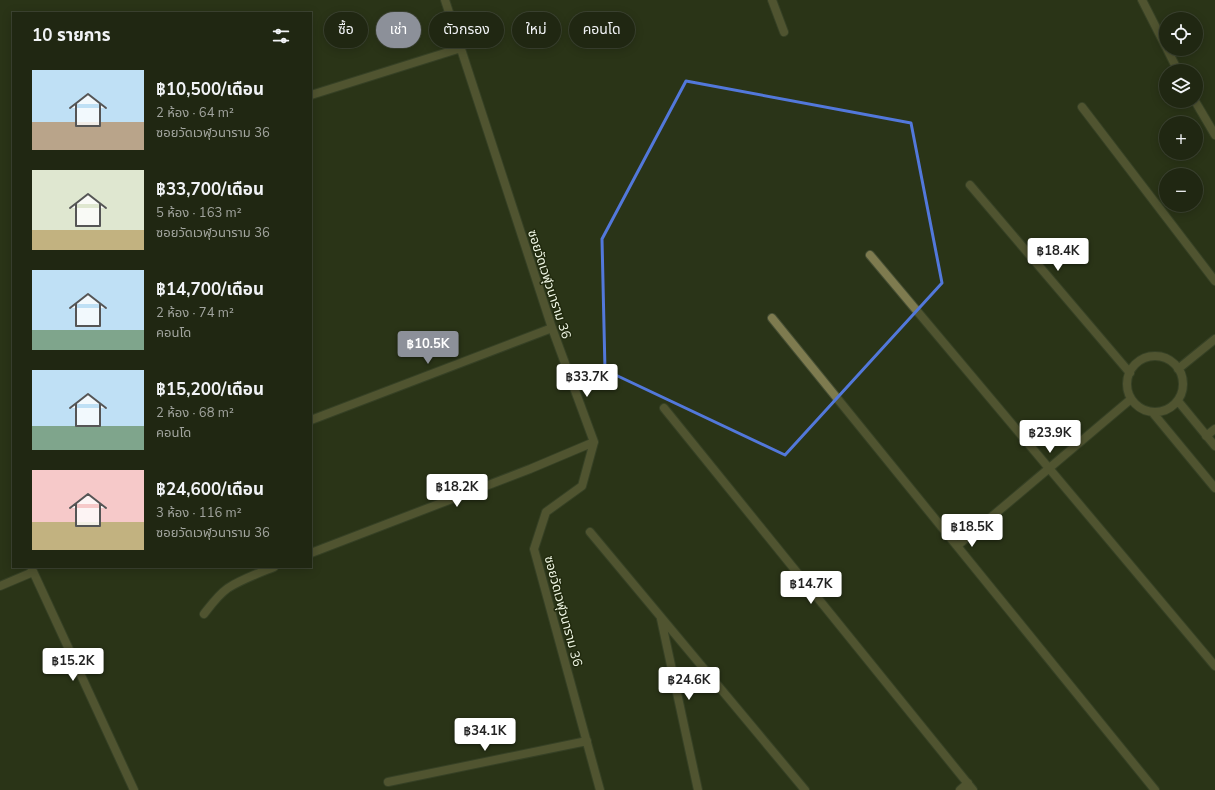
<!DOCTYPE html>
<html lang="th">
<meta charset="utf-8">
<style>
:root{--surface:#202712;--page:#282f1b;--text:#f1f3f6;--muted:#a2a59f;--line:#3d4432;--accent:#8c9099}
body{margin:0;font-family:"Nunito Sans","Noto Sans Thai",sans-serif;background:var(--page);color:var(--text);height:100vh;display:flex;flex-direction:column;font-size:15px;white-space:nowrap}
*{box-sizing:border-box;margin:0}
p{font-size:13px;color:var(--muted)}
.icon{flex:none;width:22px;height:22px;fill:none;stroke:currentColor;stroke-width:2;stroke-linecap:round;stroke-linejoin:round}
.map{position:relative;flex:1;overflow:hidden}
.drawer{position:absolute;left:12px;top:12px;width:300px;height:556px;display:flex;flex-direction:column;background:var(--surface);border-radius:0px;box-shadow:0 2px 10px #0003,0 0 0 1px var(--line)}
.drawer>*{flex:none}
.banner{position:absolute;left:324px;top:12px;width:380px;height:36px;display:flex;gap:8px}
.controls{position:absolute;left:1159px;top:12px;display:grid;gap:8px}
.controls a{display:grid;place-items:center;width:44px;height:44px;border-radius:50%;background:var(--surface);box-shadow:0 2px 10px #0003,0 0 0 1px var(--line);font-size:20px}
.price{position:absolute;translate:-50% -34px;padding:0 9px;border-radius:4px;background:#fff;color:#222;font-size:13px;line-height:26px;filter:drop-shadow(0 1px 2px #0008)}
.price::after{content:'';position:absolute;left:50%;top:24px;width:12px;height:9px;margin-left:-6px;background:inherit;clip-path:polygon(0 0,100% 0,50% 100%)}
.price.selected{background:var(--accent);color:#fff}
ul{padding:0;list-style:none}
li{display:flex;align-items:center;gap:12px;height:100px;padding:0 20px}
li span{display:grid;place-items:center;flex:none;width:112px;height:80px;border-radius:0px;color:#555}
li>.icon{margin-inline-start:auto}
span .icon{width:48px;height:48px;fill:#fffc;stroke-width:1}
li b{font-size:17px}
h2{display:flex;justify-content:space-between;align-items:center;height:48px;padding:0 20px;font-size:17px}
.pill{padding:0 14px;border-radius:18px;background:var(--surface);box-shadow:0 2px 10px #0003,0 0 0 1px var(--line);font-size:14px;line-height:36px}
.pill.selected{background:var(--accent);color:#fff}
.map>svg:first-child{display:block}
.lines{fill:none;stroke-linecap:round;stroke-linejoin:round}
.minor-casing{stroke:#464f35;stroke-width:10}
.minor{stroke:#7e7b4f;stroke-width:8}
.marked{fill:none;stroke:#5278db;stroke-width:3;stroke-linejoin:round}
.labels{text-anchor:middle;stroke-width:3;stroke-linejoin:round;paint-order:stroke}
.street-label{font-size:13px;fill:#f0f7e5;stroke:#212a0e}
</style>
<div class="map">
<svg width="1215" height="790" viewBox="0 0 1215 790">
<rect width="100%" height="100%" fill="#2a3418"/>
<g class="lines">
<defs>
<path id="minor" d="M445,0L552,328L594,442L582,486L546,512L534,549L600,790
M772,0L784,32
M1142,0L1166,47
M1167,49L1178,71
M311,95L461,48
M1195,101L1215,135
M1082,107L1215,281
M970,185L1130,373
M870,255L1215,666
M772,318L1155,790
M1127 384a28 28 0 1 1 56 0a28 28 0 1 1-56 0Z
M1178,369L1215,339
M1178,401L1215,446
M664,408L973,790
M1153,413L1215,488
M311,420L552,328
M1206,436L1215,429
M590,532L805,790
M957,546L1131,399
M311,553L530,469L594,442
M31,567L134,790
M0,586L33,572
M204,614C211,605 218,595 228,588C242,579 259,573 274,567
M661,619L698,790
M388,782L587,741
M960,790L968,783"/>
</defs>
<!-- minor casing -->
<use href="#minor" class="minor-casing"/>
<!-- minor -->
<use href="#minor" class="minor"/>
</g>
<!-- marked area -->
<path d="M0 0H1215V790H0ZM686,81L911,123L942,283L785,455L605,370L602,239Z" fill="#2a3418" fill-opacity=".55" fill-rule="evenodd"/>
<path class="marked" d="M686,81L911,123L942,283L785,455L605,370L602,239Z"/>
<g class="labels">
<!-- street labels -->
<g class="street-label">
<text transform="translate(550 284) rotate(72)" y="5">ซอยวัดเวฬุวนาราม 36</text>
<text transform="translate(564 611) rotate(75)" y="5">ซอยวัดเวฬุวนาราม 36</text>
</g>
</g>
</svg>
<div class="controls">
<a><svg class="icon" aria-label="locate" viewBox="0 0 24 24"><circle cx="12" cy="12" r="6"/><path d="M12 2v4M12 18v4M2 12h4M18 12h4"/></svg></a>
<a><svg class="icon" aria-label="layers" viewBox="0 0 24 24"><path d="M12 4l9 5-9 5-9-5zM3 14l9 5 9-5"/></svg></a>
<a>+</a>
<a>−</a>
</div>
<b class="price" style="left:1058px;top:272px">฿18.4K</b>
<b class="price selected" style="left:428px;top:365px">฿10.5K</b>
<b class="price" style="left:587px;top:398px">฿33.7K</b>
<b class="price" style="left:1050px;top:454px">฿23.9K</b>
<b class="price" style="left:457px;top:508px">฿18.2K</b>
<b class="price" style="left:972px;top:548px">฿18.5K</b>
<b class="price" style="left:811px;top:605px">฿14.7K</b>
<b class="price" style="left:73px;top:682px">฿15.2K</b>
<b class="price" style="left:689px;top:701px">฿24.6K</b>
<b class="price" style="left:485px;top:752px">฿34.1K</b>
<div class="banner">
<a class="pill">ซื้อ</a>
<a class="pill selected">เช่า</a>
<a class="pill">ตัวกรอง</a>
<a class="pill">ใหม่</a>
<a class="pill">คอนโด</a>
</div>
<section class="drawer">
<h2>10 รายการ<svg class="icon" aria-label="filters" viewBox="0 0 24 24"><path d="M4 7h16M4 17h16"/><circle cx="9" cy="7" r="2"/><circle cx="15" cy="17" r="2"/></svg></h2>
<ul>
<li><span style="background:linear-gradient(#bfe0f5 65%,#b9a48a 0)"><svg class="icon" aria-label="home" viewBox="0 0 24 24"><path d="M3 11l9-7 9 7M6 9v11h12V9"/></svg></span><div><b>฿10,500/เดือน</b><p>2 ห้อง · 64 m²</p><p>ซอยวัดเวฬุวนาราม 36</p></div></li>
<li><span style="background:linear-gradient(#dfe7d0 75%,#c2b280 0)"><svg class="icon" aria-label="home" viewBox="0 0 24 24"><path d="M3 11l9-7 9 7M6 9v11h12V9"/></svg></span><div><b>฿33,700/เดือน</b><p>5 ห้อง · 163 m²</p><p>ซอยวัดเวฬุวนาราม 36</p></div></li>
<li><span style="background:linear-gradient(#bfe0f5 75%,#7fa58c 0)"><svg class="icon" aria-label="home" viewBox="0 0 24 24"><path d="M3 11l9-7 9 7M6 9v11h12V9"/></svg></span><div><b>฿14,700/เดือน</b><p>2 ห้อง · 74 m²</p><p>คอนโด</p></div></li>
<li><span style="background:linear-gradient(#bfe0f5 70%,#7fa58c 0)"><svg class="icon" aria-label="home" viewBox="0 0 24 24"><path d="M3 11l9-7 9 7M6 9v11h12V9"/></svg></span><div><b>฿15,200/เดือน</b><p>2 ห้อง · 68 m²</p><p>คอนโด</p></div></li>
<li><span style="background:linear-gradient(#f6c9c9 65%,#c2b280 0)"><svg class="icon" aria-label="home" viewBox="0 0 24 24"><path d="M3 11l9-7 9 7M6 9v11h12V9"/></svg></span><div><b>฿24,600/เดือน</b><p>3 ห้อง · 116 m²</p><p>ซอยวัดเวฬุวนาราม 36</p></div></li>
</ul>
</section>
</div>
